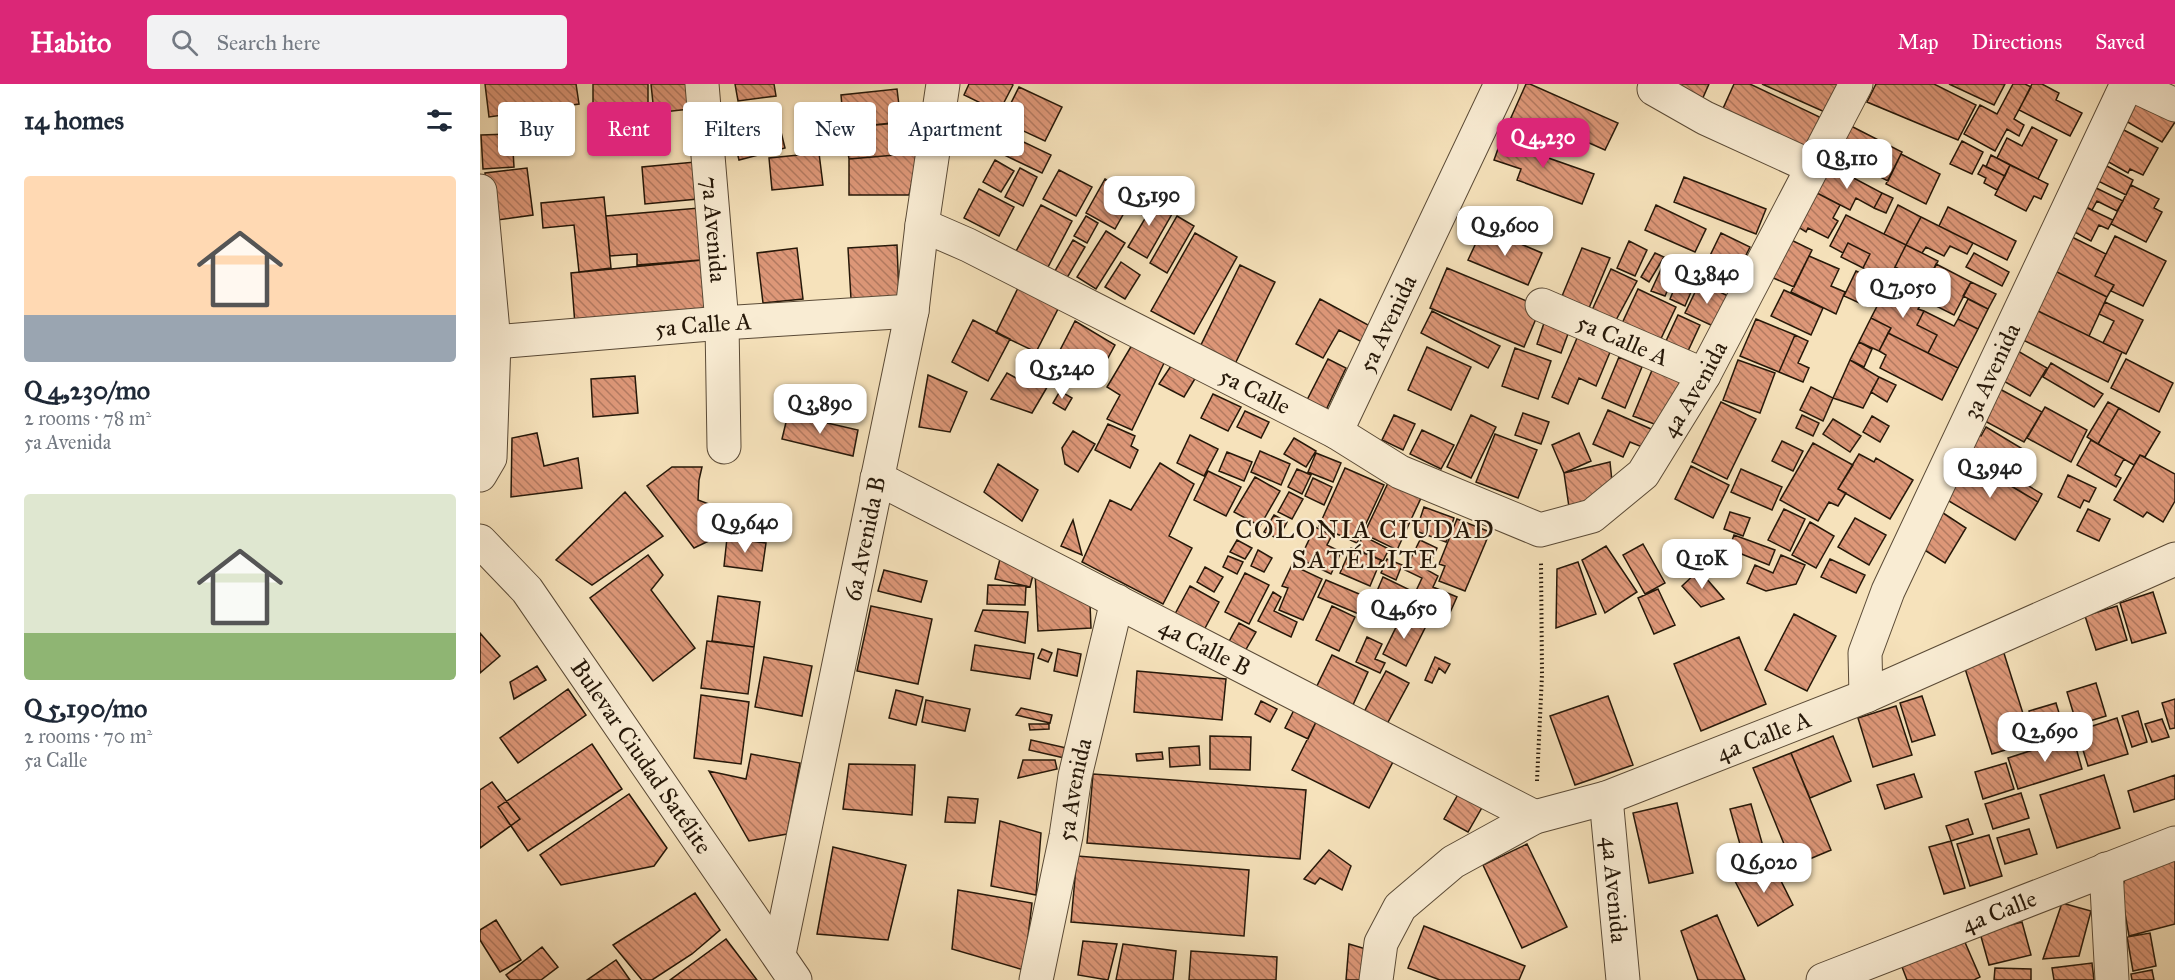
<!DOCTYPE html>
<meta charset="utf-8">
<style>
:root{--surface:#fff;--page:#f2f2f3;--text:#1f2937;--muted:#747a83;--accent:#db2777}
body{margin:0;font-family:"IM FELL Great Primer",serif;background:var(--page);color:var(--text);height:100vh;display:flex;flex-direction:column;font-size:22px;white-space:nowrap}
*{box-sizing:border-box;margin:0}
p{font-size:20px;color:var(--muted)}
.icon{flex:none;width:33px;height:33px;fill:none;stroke:currentColor;stroke-width:2;stroke-linecap:round;stroke-linejoin:round}
.map{position:relative;flex:1;overflow:hidden}
.panel{display:flex;flex-direction:column;background:var(--surface);width:480px}
.panel>*{flex:none}
.top-card{position:absolute;left:18px;top:18px;width:570px;height:54px;display:flex;gap:12px}
.price{position:absolute;translate:-50% -51px;padding:0 14px;border-radius:12px;background:#fff;color:#222;font-size:20px;line-height:39px;filter:drop-shadow(0 2px 3px #0008)}
.price::after{content:'';position:absolute;left:50%;top:36px;width:18px;height:14px;margin-left:-9px;background:inherit;clip-path:polygon(0 0,100% 0,50% 100%)}
.price.active{background:var(--accent);color:#fff}
ul{padding:0;list-style:none}
li{display:grid;align-content:center;gap:12px;height:318px;padding:0 24px}
li span{display:grid;place-items:center;height:186px;border-radius:6px;color:#555}
li>.icon{margin-inline-start:auto}
span .icon{width:108px;height:108px;fill:#fffc;stroke-width:1}
li b{font-size:26px}
h2{display:flex;justify-content:space-between;align-items:center;height:72px;padding:0 24px;font-size:26px}
.chip{padding:0 21px;border-radius:6px;background:var(--surface);box-shadow:0 2px 4px #0004;font-size:21px;line-height:54px}
.chip.active{background:var(--accent);color:#fff}
header{display:flex;align-items:center;gap:36px;box-sizing:border-box;height:84px;padding:0 30px;background:var(--accent);color:#fff}
header strong{font-size:28px}
nav{display:flex;gap:33px;margin-inline-start:auto;font-size:21px}
.search{width:420px;height:54px;background:var(--page);display:flex;align-items:center;gap:15px;box-sizing:border-box;padding:0 21px;border-radius:6px;color:var(--muted);font-size:22px}
main{display:flex;flex:1;min-height:0}
.map>svg:first-child{display:block}
.building{fill:url(#building-back-hatch);stroke:#261809;stroke-width:1.5}
.lines{fill:none;stroke-linecap:round;stroke-linejoin:round}
.minor-casing{stroke:#5a4a36;stroke-width:35}
.path{stroke:#261809;stroke-width:4;stroke-dasharray:1.5 3;stroke-linecap:butt}
.minor{stroke:#f9ecd3;stroke-width:33}
.labels{text-anchor:middle;stroke-width:4.5;stroke-linejoin:round;paint-order:stroke}
.street-label{font-size:24px;fill:#261809;stroke:#f9ecd3}
.neighbourhood-label{font-size:26px;letter-spacing:1.5px;fill:#261809;stroke:#f9ecd3}
</style>
<header>
<strong>Habito</strong>
<div class="search"><svg class="icon" aria-label="search" viewBox="0 0 24 24"><circle cx="10" cy="10" r="6"/><path d="M15 15l6 6"/></svg>Search here</div>
<nav><a>Map</a><a>Directions</a><a>Saved</a></nav>
</header>
<main>
<section class="panel">
<h2>14 homes<svg class="icon" aria-label="filters" viewBox="0 0 24 24"><path d="M4 7h16M4 17h16"/><circle cx="9" cy="7" r="2"/><circle cx="15" cy="17" r="2"/></svg></h2>
<ul>
<li><span style="background:linear-gradient(#ffd9b3 75%,#9aa5b1 0)"><svg class="icon" aria-label="home" viewBox="0 0 24 24"><path d="M3 11l9-7 9 7M6 9v11h12V9"/></svg></span><div><b>Q 4,230/mo</b><p>2 rooms · 78 m²</p><p>5a Avenida</p></div></li>
<li><span style="background:linear-gradient(#dfe7d0 75%,#8fb573 0)"><svg class="icon" aria-label="home" viewBox="0 0 24 24"><path d="M3 11l9-7 9 7M6 9v11h12V9"/></svg></span><div><b>Q 5,190/mo</b><p>2 rooms · 70 m²</p><p>5a Calle</p></div></li>
</ul>
</section>
<div class="map">
<svg width="1695" height="896" viewBox="0 0 1695 896">
<defs>
<pattern id="building-back-hatch" width="6" height="6" patternUnits="userSpaceOnUse" patternTransform="scale(1.5)"><rect width="6" height="6" fill="#dd9778"/><path d="M-1 5l2 2M0 0l6 6M5-1l2 2" fill="none" stroke="#b37a61"/></pattern>
</defs>
<rect width="100%" height="100%" fill="#f6e2bb"/>
<filter id="stains"><feTurbulence type="fractalNoise" baseFrequency=".00333" numOctaves="4"/><feColorMatrix values="0 0 0 0 .2 0 0 0 0 .09 0 0 0 0 .02 0 0 0 .5 -.17"/></filter>
<radialGradient id="worn" r=".72"><stop offset=".6" stop-color="#630" stop-opacity="0"/><stop offset="1" stop-color="#630" stop-opacity=".3"/></radialGradient>
<!-- building -->
<path class="building" d="M5,0H96L99,20L9,33Z
M113,0H168V21L113,20Z
M171,0H216L219,24L174,29Z
M255,0H294L296,12L258,17Z
M489,0H532L533,1L519,28L484,11Z
M1046,0H1050L1138,39L1125,66L1064,39L1059,51L1029,38Z
M1179,0H1229L1221,18Z
M1254,0H1270L1348,37L1331,72L1241,29Z
M1282,0H1360L1347,29Z
M1396,0H1454L1496,21L1478,56L1387,18Z
M1469,0H1525L1514,21Z
M1533,0H1545L1551,3L1534,35L1544,41L1539,52L1527,45L1515,67L1484,50L1500,21L1517,30Z
M1552,0H1562L1579,9L1576,16L1602,29L1590,52L1539,26Z
M539,3L582,23L565,57L522,37Z
M417,5L421,38L364,44L361,11Z
M1661,8L1695,29V38L1682,58L1644,36Z
M494,26L517,35L505,64L482,56Z
M298,36L305,64L259,76L252,48Z
M449,36L439,69L369,75L364,44Z
M1369,41L1422,68L1408,97L1355,70Z
M1552,43L1577,56L1558,95L1517,74L1527,54L1542,62Z
M1642,45L1678,64L1663,91L1650,85L1648,89L1625,76Z
M1024,48L1065,63L1060,71L1114,90L1102,120L1037,96L1041,85L1014,76Z
M32,50L34,83L3,85L1,51Z
M527,50L571,71L562,89L518,68Z
M1482,57L1503,68L1492,90L1470,80Z
M339,69L343,101L292,106L289,74Z
M439,69L429,111H369V75Z
M1421,70L1460,90L1446,120L1406,100Z
M1511,71L1530,81L1525,92L1506,83Z
M515,76L534,87L521,108L503,98Z
M215,78L218,115L165,120L162,83Z
M1623,80L1653,96L1646,111L1616,96Z
M1503,81L1525,92L1517,106L1504,99L1506,94L1498,90Z
M1530,81L1568,100L1561,115L1554,112L1546,127L1515,111Z
M1351,82L1402,109L1394,124L1376,114L1370,126L1337,109Z
M47,84L53,131L10,137L5,89Z
M540,84L557,93L543,122L525,113Z
M579,86L612,103L596,132L563,115Z
M1204,93L1286,125L1276,150L1194,118Z
M625,95L654,111L635,145L606,129Z
M1610,101L1643,117L1637,127L1617,117L1612,126L1600,120Z
M1651,101L1679,115L1674,124L1682,128L1666,158L1631,140Z
M499,105L534,123L519,152L484,134Z
M1337,109L1360,121L1353,134L1358,137L1348,154L1328,144L1326,148L1318,143Z
M1402,109L1413,114L1406,129L1394,124Z
M124,113L131,184L99,188L94,141L63,144L61,119Z
M662,113L692,130L667,174L648,163L666,133L655,126Z
M561,121L592,137L567,185L535,169Z
M1176,121L1226,145L1215,168L1165,146Z
M1418,121L1441,133L1426,161L1404,150Z
M1603,122L1633,136L1628,145L1619,141L1611,157L1591,146Z
M231,123L233,175L157,181V170L130,172L126,132Z
M1468,123L1536,157L1527,176L1459,142Z
M1366,131L1426,161L1408,197L1383,184L1390,170L1368,159L1363,169L1350,162Z
M606,132L618,139L607,159L594,152Z
M697,132L714,142L687,189L670,179Z
M1441,133L1493,159L1487,170L1470,162L1464,172L1446,163L1442,169L1426,161Z
M1003,144L1062,169L1048,201L988,176Z
M626,147L645,159L616,205L597,193Z
M715,149L757,173L714,250L671,227Z
M1241,149L1270,163L1252,200L1223,186Z
M1586,150L1626,170L1615,192L1634,201L1627,213L1569,184Z
M1635,152L1686,177L1663,222L1631,207L1634,201L1615,192Z
M1307,154L1332,166L1314,203L1289,192Z
M593,156L605,163L584,199L572,192Z
M1149,157L1167,166L1155,192L1137,184Z
M1368,159L1390,170L1383,184L1361,173Z
M417,161L419,212L371,215L368,164Z
M1426,161L1458,177L1447,199L1415,183Z
M317,164L323,215L283,219L277,169Z
M1102,164L1130,174L1109,224L1082,212Z
M1175,169L1184,173L1169,198L1161,193Z
M1494,169L1529,188L1522,202L1486,183Z
M1329,172L1359,185L1351,202L1365,208L1356,230L1311,208Z
M233,175L239,217L223,232L95,241L91,189Z
M641,178L660,191L645,215L625,203Z
M1456,180L1491,198L1474,231L1456,222L1458,218L1442,209Z
M760,181L795,198L753,284L718,267Z
M1183,181L1196,187L1185,212L1171,207Z
M967,184L1061,223L1044,263L950,224Z
M1131,185L1157,197L1136,236L1112,226Z
M1202,185L1218,192L1205,222L1190,215Z
M1376,187L1398,197L1386,222L1364,212Z
M1575,187L1627,213L1609,252L1556,226Z
M1220,198L1250,213L1235,243L1205,229Z
M1491,198L1516,210L1508,225L1483,212Z
M1408,201L1442,219L1438,225L1444,227L1437,241L1457,251L1448,269L1408,249L1411,244L1391,234Z
M539,202L579,223L556,268L516,249Z
M1158,205L1196,223L1177,263L1139,246Z
M1304,206L1343,224L1331,251L1291,232Z
M840,215L890,242L882,258L859,246L843,274L816,260Z
M1488,215L1508,225L1498,245L1478,235Z
M1625,218L1663,236L1646,270L1623,259L1634,237L1619,230Z
M1556,226L1642,268L1628,298L1541,255Z
M952,227L1020,262L1008,284L941,249Z
M1444,227L1474,242L1478,235L1498,245L1478,284L1448,269L1457,251L1437,241Z
M1067,230L1092,239L1081,269L1057,260Z
M1198,231L1220,241L1202,280L1180,270Z
M1391,234L1411,244L1399,267L1379,258Z
M1276,235L1315,251L1299,288L1260,272Z
M493,236L530,255L508,297L472,278Z
M595,237L635,261L617,294L576,274Z
M1100,247L1133,261L1116,302L1099,294L1088,320L1072,313Z
M1408,249L1478,284L1462,316L1400,284L1406,271L1399,267Z
M1315,251L1328,257L1318,279L1329,284L1323,298L1299,288Z
M1379,258L1392,265L1384,283L1370,276Z
M652,261L686,275L652,346L627,335L640,311L627,303Z
M947,263L991,283L971,326L928,306Z
M1035,264L1071,277L1058,315L1022,302Z
M1536,266L1567,284L1550,312L1520,295Z
M1139,273L1162,283L1145,324L1122,314Z
M848,275L866,284L845,328L826,318Z
M1646,275L1693,299L1679,328L1631,304Z
M1258,276L1295,289L1280,329L1243,316Z
M1370,276L1399,293L1383,324L1353,314Z
M1175,279L1206,292L1185,344L1153,332Z
M1571,279L1623,310L1614,323L1563,293Z
M547,281L573,293L552,329L511,315L527,289L536,294Z
M691,282L716,293L704,313L679,300Z
M448,291L487,308L470,348L439,343Z
M155,292L158,329L113,333L111,295Z
M1399,293L1416,301L1407,318L1391,308Z
M1331,303L1353,314L1343,337L1320,326Z
M1518,304L1562,328L1544,358L1501,335Z
M580,307L592,314L585,326L573,319Z
M733,310L761,323L748,347L721,334Z
M1241,318L1276,335L1247,395L1212,378Z
M1628,318L1639,324L1618,360L1607,353Z
M1565,323L1607,346L1591,378L1547,354Z
M1639,324L1680,348L1665,373L1660,371L1654,381L1618,360Z
M1128,326L1180,349L1172,367L1150,358L1143,373L1113,360Z
M765,327L789,338L781,354L757,343Z
M1043,329L1069,338L1061,360L1035,351Z
M308,330L378,346L373,372L302,355Z
M914,331L935,340L923,366L902,356Z
M991,331L1016,343L991,394L967,383Z
M1322,331L1339,339L1333,352L1316,344Z
M1392,332L1409,342L1400,358L1383,348Z
M1353,335L1381,352L1370,368L1343,350Z
M628,340L655,352L651,362L658,366L650,384L615,366Z
M1506,343L1546,367L1538,381L1553,390L1547,401L1562,410L1558,418L1480,372L1495,348L1501,352Z
M942,346L974,361L961,385L930,370Z
M593,347L615,360L598,388L585,380L582,364Z
M57,349L64,382L98,374L102,404L31,413L32,354Z
M1099,349L1111,377L1084,389L1072,361Z
M1015,350L1057,366L1038,414L996,398Z
M710,351L738,365L724,392L697,379Z
M814,354L836,367L826,383L804,370Z
M1611,356L1644,375L1635,391L1641,394L1636,403L1597,381Z
M1302,357L1323,367L1313,387L1292,377Z
M1333,359L1373,381L1358,405L1366,409L1358,422L1349,418L1338,437L1300,416Z
M780,367L810,380L801,401L771,388Z
M747,368L772,378L764,397L739,387Z
M836,369L861,379L853,398L828,388Z
M1379,370L1394,378L1396,374L1433,396L1410,435L1358,405Z
M1660,371L1695,390V417L1683,438L1667,428L1663,433L1634,416Z
M1485,374L1558,418L1535,456L1462,413Z
M1130,378L1133,407L1089,423L1084,389Z
M680,379L714,400L689,452L712,464L683,520L602,478L630,416L651,426Z
M518,380L558,406L542,437L504,408Z
M1211,382L1249,401L1233,434L1195,415Z
M192,383H222L219,396L218,416L242,425L232,432L235,454L214,464L167,402Z
M865,384L904,401L877,459L839,442Z
M817,385L831,391L822,410L808,403Z
M1261,385L1302,403L1292,426L1251,408Z
M728,387L761,403L746,432L714,416Z
M1588,391L1616,404L1609,418L1604,416L1600,424L1578,413Z
M775,393L800,407L780,442L754,428Z
M833,394L852,403L844,421L825,412Z
M908,399L941,414L917,466L884,450Z
M145,408L183,452L112,501L76,476Z
M809,408L823,415L812,435L798,428Z
M944,423L974,434L966,458L936,447Z
M1304,425L1325,435L1310,467L1288,456Z
M1457,425L1486,444L1465,479L1435,460Z
M1608,425L1630,435L1619,457L1597,447Z
M1250,428L1270,434L1263,452L1244,445Z
M794,431L807,438L798,455L784,448Z
M1375,434L1406,451L1389,481L1358,463Z
M977,435L1010,448L985,507L959,497L965,482L959,480Z
M593,436L602,471L581,462Z
M1330,438L1354,452L1336,484L1312,471Z
M835,443L852,451L847,461L861,468L851,490L820,475Z
M1254,451L1295,466L1289,481L1249,465Z
M883,452L909,465L903,477L877,465Z
M247,454L286,459L282,487L244,482Z
M757,456L772,464L765,475L750,468Z
M940,456L957,464L947,486L958,492L953,503L977,513L964,542L927,526L942,494L925,486Z
M1163,460L1185,499L1165,510L1143,471Z
M1126,462L1157,508L1125,529L1102,476Z
M871,464L901,476L890,502L860,489Z
M778,466L792,474L784,488L771,482Z
M168,471L183,491L171,506L215,564L173,597L110,514Z
M521,471L556,479L550,503L515,495Z
M1301,471L1325,481L1316,500L1286,507L1267,499L1275,481L1293,489Z
M748,472L763,478L757,490L743,483Z
M907,475L922,481L916,496L901,489Z
M1350,475L1385,491L1376,509L1341,493Z
M1098,478L1116,530L1076,544L1077,485Z
M812,481L842,495L823,536L799,526L808,504L802,502Z
M725,483L743,493L734,508L717,498Z
M404,486L447,497L441,518L398,507Z
M1219,486L1244,515L1221,523L1202,502Z
M555,488L610,520L611,544L558,547Z
M765,489L789,501L769,540L745,528Z
M903,493L930,506L921,526L894,514Z
M846,496L898,518L891,535L838,513Z
M508,501L546,502L545,521L507,520Z
M710,502L739,518L724,546L695,530Z
M1178,505L1195,541L1174,550L1158,514Z
M793,508L801,513L794,527L817,538L811,553L778,537Z
M1673,508L1686,549L1652,559L1640,519Z
M238,512L280,518L274,563L232,557Z
M391,522L452,535L438,600L377,587Z
M852,522L875,533L859,567L836,556Z
M1637,522L1647,556L1616,566L1605,532Z
M503,526L548,528L545,559L495,547Z
M1314,530L1356,552L1327,607L1285,586Z
M922,531L946,542L926,582L903,570Z
M759,539L776,548L761,574L745,565Z
M0,549L20,572L0,589Z
M887,553L902,560L895,575L905,579L900,589L876,578Z
M1259,553L1286,620L1221,647L1194,580Z
M227,557L274,563L268,610L221,604Z
M495,561L554,570L550,595L491,586Z
M1522,563L1552,658L1512,670L1482,575Z
M562,565L572,569L568,578L558,574Z
M578,565L601,570L597,592L574,587Z
M852,571L888,588L872,623L835,606Z
M284,573L332,582L322,632L275,623Z
M955,573L970,580L965,589L959,584L952,599L945,596Z
M57,582L66,596L34,615L30,598Z
M657,587L746,595L742,636L654,628Z
M906,587L929,599L907,640L884,628Z
M1616,599L1626,632L1597,641L1587,608Z
M88,605L106,631L38,679L20,654Z
M416,606L443,613L436,641L409,634Z
M221,611L269,618L261,680L214,674Z
M1128,612L1153,681L1095,701L1070,632Z
M1442,612L1455,651L1432,658L1420,619Z
M1695,615V644L1690,645L1682,619Z
M446,616L490,625L485,647L442,638Z
M781,617L797,625L790,638L775,630Z
M1576,619L1585,649L1558,658L1549,627Z
M1416,622L1432,671L1393,683L1378,634Z
M541,624L572,631L570,639L536,631Z
M814,626L836,638L828,655L805,644Z
M1658,627L1667,658L1652,663L1642,632Z
M1637,634L1648,670L1608,682L1597,647Z
M1682,635L1689,653L1672,658L1665,640Z
M836,638L914,676L889,724L812,686Z
M549,640H569V645L550,646Z
M730,652L771,653L770,686L730,685Z
M1353,652L1371,697L1330,714L1311,669Z
M1593,653L1602,685L1538,705L1528,674Z
M551,656L591,665L589,675L549,666Z
M112,660L142,705L48,767L18,723Z
M719,662L720,681L690,683L689,664Z
M682,668L683,675L657,677L656,670Z
M1311,669L1351,766L1313,782L1273,684Z
M271,670L320,679L307,750L269,757L229,687L266,695Z
M543,676H575L577,685L538,694Z
M1526,679L1534,705L1503,715L1495,688Z
M369,680L435,681L432,731L363,725Z
M613,690L826,706L820,775L607,759Z
M1434,690L1442,713L1405,725L1397,701Z
M1624,691L1640,744L1577,764L1560,711Z
M1695,691V715L1654,728L1648,707Z
M12,698L40,735L0,764V706Z
M980,707L1004,720L988,748L964,735Z
M1541,709L1549,734L1513,745L1505,720Z
M149,710L187,764L174,782L81,801L60,771Z
M468,713L498,715L495,739L465,738Z
M1197,719L1213,789L1169,799L1153,729Z
M1271,720L1286,773L1265,778L1250,725Z
M1488,735L1493,750L1471,757L1466,742Z
M520,737L561,749L556,811L511,802Z
M1549,745L1557,770L1525,780L1517,754Z
M1509,751L1522,792L1490,802L1477,760Z
M1471,757L1485,804L1464,810L1449,763Z
M1047,760L1087,843L1042,864L1003,781Z
M353,763L426,781L408,856L337,850Z
M849,766L871,782L862,806L840,794L835,800L824,795Z
M1695,769V840L1649,852L1641,807L1645,795Z
M597,772L769,786L764,852L591,838Z
M1292,779L1313,821L1278,842L1255,797Z
M478,806L552,819L544,886L472,865Z
M215,809L240,846L212,870L172,896H162L133,861Z
M1582,819L1611,827L1599,872L1563,875Z
M1237,831L1265,896H1218L1201,847Z
M16,836L41,876L20,888L0,856V846Z
M1542,838L1551,871L1509,881L1500,849Z
M944,842L1045,882L1039,896H960L928,884Z
M1670,849L1676,882L1653,887L1647,853Z
M246,855L277,896H190Z
M1484,856L1500,893L1494,896H1427L1422,883Z
M603,857L637,860L628,896L598,891Z
M643,860L696,867L693,896H636Z
M869,860L886,865L882,896H866Z
M62,863L78,883L61,896H30L26,891Z
M711,867L797,873L796,896H709Z
M136,876L150,896H107Z
M1612,879L1614,896H1574L1572,884Z
M1515,884L1551,885V896H1514Z
M1672,886L1674,896H1652L1651,890Z"/>
<g class="lines">
<defs>
<g id="minor">
<path id="s1" d="M222,0L242,239L244,363"/>
<path d="M1650,0L1695,21"/>
<path d="M1174,5L1225,34L1332,83"/>
<path d="M0,107L14,258L10,374L0,391"/>
<path id="s2" d="M442,141L488,161L856,348L920,388L1060,446L1112,432L1163,390L1224,291L1376,0"/>
<path id="s3" d="M1062,221L1224,291"/>
<path id="s4" d="M14,258L242,239L432,227"/>
<path id="s5" d="M856,348L1021,0"/>
<path id="s6" d="M397,394L1055,733"/>
<path id="s7" d="M0,457L47,506L315,896"/>
<path id="s8" d="M1386,612L1385,569L1408,507L1647,0"/>
<path id="s9" d="M1126,714L1143,896"/>
<path d="M1626,785L1632,896"/>
<path id="s10" d="M299,870L432,227L442,141L463,0"/>
<path id="s11" d="M556,896L586,752L595,692L637,517"/>
<path id="s12" d="M896,896L901,859L920,823L973,778L1055,733L1126,714L1386,612L1695,475"/>
<path id="s13" d="M1343,896L1695,759"/>
</g>
</defs>
<!-- minor casing -->
<use href="#minor" class="minor-casing"/>
<!-- path -->
<path class="path" d="M1057,697L1062,591L1061,479"/>
<!-- minor -->
<use href="#minor" class="minor"/>
</g>
<g class="labels">
<!-- street labels -->
<g class="street-label">
<text dy="8" stroke="none"><textPath href="#s1" startOffset="146">7a Avenida</textPath></text>
<text dy="8" stroke="none"><textPath href="#s5" startOffset="120">5a Avenida</textPath></text>
<text dy="8" stroke="none"><textPath href="#s4" startOffset="210">5a Calle A</textPath></text>
<text dy="8" stroke="none"><textPath href="#s3" startOffset="88">5a Calle A</textPath></text>
<text dy="8" stroke="none"><textPath href="#s8" startOffset="352">3a Avenida</textPath></text>
<text dy="8" stroke="none"><textPath href="#s2" startOffset="909">4a Avenida</textPath></text>
<text dy="8" stroke="none"><textPath href="#s2" startOffset="372">5a Calle</textPath></text>
<text dy="8" stroke="none"><textPath href="#s10" startOffset="424">6a Avenida B</textPath></text>
<text dy="8" stroke="none"><textPath href="#s6" startOffset="369">4a Calle B</textPath></text>
<text dy="8" stroke="none"><textPath href="#s12" startOffset="484">4a Calle A</textPath></text>
<text dy="8" stroke="none"><textPath href="#s7" startOffset="270">Bulevar Ciudad Satélite</textPath></text>
<text dy="8" stroke="none"><textPath href="#s11" startOffset="194">5a Avenida</textPath></text>
<text dy="8" stroke="none"><textPath href="#s9" startOffset="92">4a Avenida</textPath></text>
<text dy="8" stroke="none"><textPath href="#s13" startOffset="189">4a Calle</textPath></text>
</g>
<!-- neighbourhood labels -->
<g class="neighbourhood-label">
<text x="885" y="454">COLONIA CIUDAD<tspan x="885" dy="30">SATÉLITE</tspan></text>
</g>
</g>
<rect width="100%" height="100%" filter="url(#stains)"/>
<rect width="100%" height="100%" fill="url(#worn)"/>
</svg>
<b class="price active" style="left:1063px;top:85px">Q 4,230</b>
<b class="price" style="left:1367px;top:106px">Q 8,110</b>
<b class="price" style="left:669px;top:143px">Q 5,190</b>
<b class="price" style="left:1025px;top:173px">Q 9,600</b>
<b class="price" style="left:1227px;top:221px">Q 3,840</b>
<b class="price" style="left:1423px;top:235px">Q 7,050</b>
<b class="price" style="left:582px;top:316px">Q 5,240</b>
<b class="price" style="left:340px;top:351px">Q 3,890</b>
<b class="price" style="left:1510px;top:415px">Q 3,940</b>
<b class="price" style="left:265px;top:470px">Q 9,640</b>
<b class="price" style="left:1222px;top:506px">Q 10K</b>
<b class="price" style="left:924px;top:556px">Q 4,650</b>
<b class="price" style="left:1565px;top:679px">Q 2,690</b>
<b class="price" style="left:1284px;top:810px">Q 6,020</b>
<div class="top-card">
<a class="chip">Buy</a>
<a class="chip active">Rent</a>
<a class="chip">Filters</a>
<a class="chip">New</a>
<a class="chip">Apartment</a>
</div>
</div>
</main>
